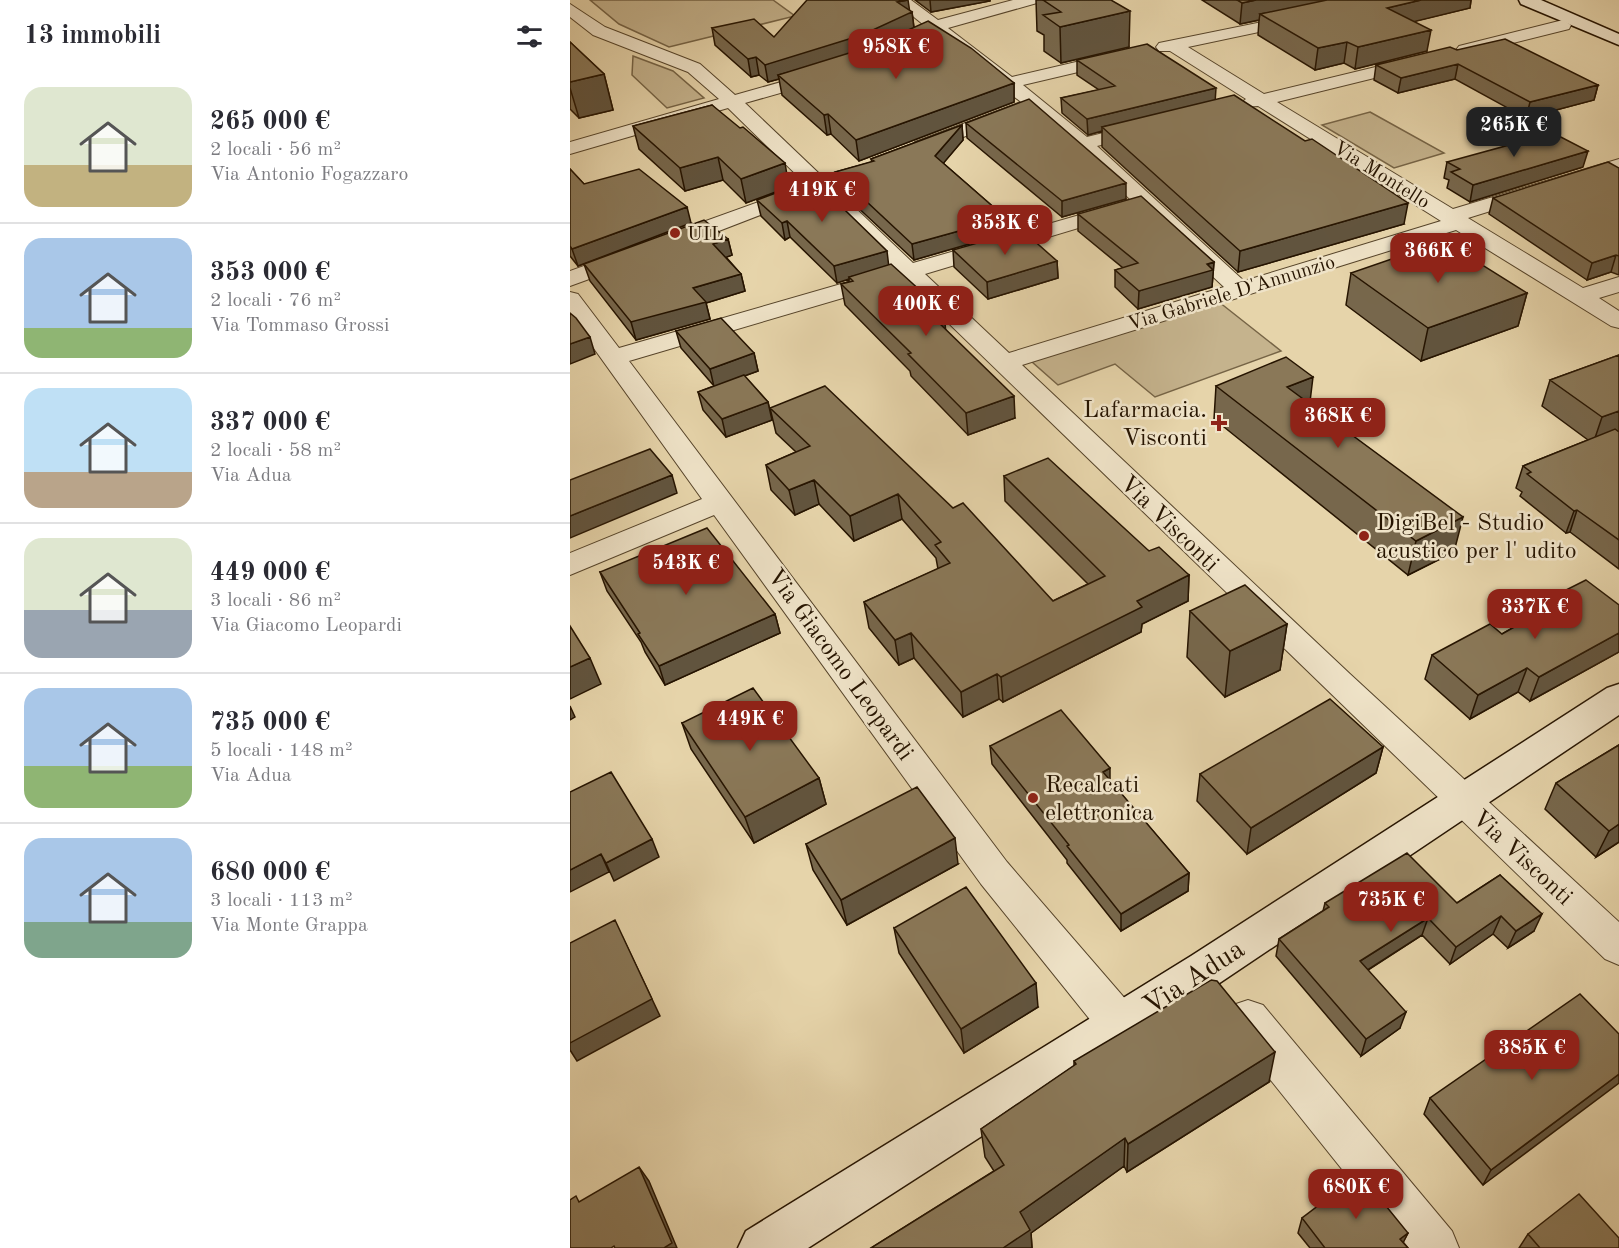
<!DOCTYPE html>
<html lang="it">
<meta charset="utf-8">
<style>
:root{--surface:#fff;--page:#f7f7f7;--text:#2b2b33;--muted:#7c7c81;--line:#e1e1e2;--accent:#8f2418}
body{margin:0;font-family:"Old Standard TT",serif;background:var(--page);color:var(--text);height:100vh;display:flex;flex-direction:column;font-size:22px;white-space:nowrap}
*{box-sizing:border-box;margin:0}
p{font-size:20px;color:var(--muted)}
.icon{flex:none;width:33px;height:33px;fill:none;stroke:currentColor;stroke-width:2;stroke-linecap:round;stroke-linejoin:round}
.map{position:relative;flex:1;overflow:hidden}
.side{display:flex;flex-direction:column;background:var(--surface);width:570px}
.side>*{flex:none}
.price{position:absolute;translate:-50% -51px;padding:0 14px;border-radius:12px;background:var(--accent);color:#fff;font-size:20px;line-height:39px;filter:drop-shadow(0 2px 3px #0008)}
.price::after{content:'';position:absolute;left:50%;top:36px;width:18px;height:14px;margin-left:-9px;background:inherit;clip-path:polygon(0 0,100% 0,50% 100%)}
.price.on{background:#222;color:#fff}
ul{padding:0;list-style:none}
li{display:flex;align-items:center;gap:18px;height:150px;padding:0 24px}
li+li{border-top:2px solid var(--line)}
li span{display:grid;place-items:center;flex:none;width:168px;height:120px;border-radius:18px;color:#555}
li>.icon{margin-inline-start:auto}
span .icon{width:72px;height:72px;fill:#fffc;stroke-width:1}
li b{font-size:26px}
h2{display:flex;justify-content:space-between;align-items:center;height:72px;padding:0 24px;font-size:26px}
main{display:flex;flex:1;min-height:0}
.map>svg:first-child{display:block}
.green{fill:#c5b38d;stroke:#766446;stroke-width:1.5}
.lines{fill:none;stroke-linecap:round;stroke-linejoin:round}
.street-casing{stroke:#56442a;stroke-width:2}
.secondary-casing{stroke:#261400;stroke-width:3}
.street{fill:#efe3c8;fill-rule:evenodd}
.secondary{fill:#efe3c8;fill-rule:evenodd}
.wall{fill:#77674c;stroke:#261400;stroke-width:1.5}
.shaded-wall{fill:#61543e;stroke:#261400;stroke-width:1.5}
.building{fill:#8a7858;stroke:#261400;stroke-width:1.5}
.poi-dot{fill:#8f2418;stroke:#efe3c8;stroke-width:2}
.labels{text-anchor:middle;stroke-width:5;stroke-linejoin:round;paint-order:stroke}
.far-street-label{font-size:20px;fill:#261400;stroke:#efe3c8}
.far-poi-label{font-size:20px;fill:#261400;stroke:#efe3c8;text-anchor:start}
.poi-label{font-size:24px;fill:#261400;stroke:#efe3c8;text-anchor:start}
.street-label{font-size:24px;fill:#261400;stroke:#efe3c8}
.near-street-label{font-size:28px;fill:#261400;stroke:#efe3c8}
</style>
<main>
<section class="side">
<h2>13 immobili<svg class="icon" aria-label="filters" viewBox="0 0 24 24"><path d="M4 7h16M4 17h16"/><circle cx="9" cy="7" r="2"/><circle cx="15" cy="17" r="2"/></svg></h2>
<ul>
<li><span style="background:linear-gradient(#dfe7d0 65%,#c2b280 0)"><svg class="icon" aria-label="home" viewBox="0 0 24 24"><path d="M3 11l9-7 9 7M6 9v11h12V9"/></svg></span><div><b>265 000 €</b><p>2 locali · 56 m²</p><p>Via Antonio Fogazzaro</p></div></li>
<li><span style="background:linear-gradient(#a9c7e8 75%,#8fb573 0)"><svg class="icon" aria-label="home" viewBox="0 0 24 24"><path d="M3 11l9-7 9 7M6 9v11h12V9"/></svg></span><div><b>353 000 €</b><p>2 locali · 76 m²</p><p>Via Tommaso Grossi</p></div></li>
<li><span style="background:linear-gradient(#bfe0f5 70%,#b9a48a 0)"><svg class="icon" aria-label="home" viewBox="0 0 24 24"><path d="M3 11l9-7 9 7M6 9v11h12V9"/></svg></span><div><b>337 000 €</b><p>2 locali · 58 m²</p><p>Via Adua</p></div></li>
<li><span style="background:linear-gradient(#dfe7d0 60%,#9aa5b1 0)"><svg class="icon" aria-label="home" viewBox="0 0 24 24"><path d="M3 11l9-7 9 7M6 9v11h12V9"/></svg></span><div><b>449 000 €</b><p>3 locali · 86 m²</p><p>Via Giacomo Leopardi</p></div></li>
<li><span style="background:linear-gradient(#a9c7e8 65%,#8fb573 0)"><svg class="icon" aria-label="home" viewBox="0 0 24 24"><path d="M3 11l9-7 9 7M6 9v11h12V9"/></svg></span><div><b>735 000 €</b><p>5 locali · 148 m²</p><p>Via Adua</p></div></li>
<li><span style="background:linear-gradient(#a9c7e8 70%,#7fa58c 0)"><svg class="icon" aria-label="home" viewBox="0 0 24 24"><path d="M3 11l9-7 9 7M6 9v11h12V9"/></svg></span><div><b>680 000 €</b><p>3 locali · 113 m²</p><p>Via Monte Grappa</p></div></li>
</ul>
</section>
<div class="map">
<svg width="1049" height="1248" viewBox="0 0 1049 1248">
<rect width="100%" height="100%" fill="#e6d4aa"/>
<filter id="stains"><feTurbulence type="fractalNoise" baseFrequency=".00333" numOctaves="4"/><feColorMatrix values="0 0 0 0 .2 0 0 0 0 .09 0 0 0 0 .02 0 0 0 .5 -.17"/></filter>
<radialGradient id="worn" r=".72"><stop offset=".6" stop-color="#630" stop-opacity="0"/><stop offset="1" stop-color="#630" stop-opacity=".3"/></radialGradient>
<!-- green -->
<path class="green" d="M20,0H203L225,16L99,47L49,24Z
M63,56L103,71L134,98L97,108L62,75Z
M800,112L874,153L824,168L752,125Z
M649,302L711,351L585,397L545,364L488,385L461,361Z"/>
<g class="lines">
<defs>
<path id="street" d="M323,0H341L368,20L443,0H469L467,3L378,28L442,77L549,52L555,53L558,57L555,61L453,85L517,137L573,123L580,125L583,129L580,133L527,146L674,281L871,221L688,106L673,107L671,103L676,99L600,51H589L586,47L589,43L731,14L737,16L739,19L737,22L618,47L694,94L847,57L853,58L856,62L853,66L707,102L883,209L1049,159V171L898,218L1013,288L1049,277V292L1029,298L1049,311V328L1041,326L886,230L452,365L780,674L1049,922V965L1035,959L334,280L59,361L437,862L564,1009L570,1023L564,1037L549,1042L534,1037L411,884L144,515L0,575V553L132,499L0,315V292L8,294L49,348L323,269L158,108L0,154V142L149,99L118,72L23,35L0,17V4L35,27L130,64L165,95L250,71L256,72L259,76L256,80L175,103L343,263L541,206H555L559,210L555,214L355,274L439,353L654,287L484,128L462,111L359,150H345L342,146L345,142L451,102L365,34L336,49H324L321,45L324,41L355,26Z
M993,20L1001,25L999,29L895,55L886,50L889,46Z
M230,187L237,189L240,193L237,197L110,246H94L91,241L94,236Z
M58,250L66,252L69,257L66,262L0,286V271Z
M678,1000L693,1005L882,1231L889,1248H835L663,1033L657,1019L663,1005Z"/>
<path id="secondary" d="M949,0H971L1049,34V45L951,4Z
M1049,684V715L651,982L238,1248H168L176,1231L621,956L1037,688Z"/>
</defs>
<!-- street casing -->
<use href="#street" class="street-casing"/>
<!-- secondary casing -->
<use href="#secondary" class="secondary-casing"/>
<!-- street -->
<use href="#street" class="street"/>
<!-- secondary -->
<use href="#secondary" class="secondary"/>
</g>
<!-- wall -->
<path class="wall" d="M345,0H420V1L361,12Z
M466,0H541L559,47L491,63L474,51V35L467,31Z
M632,0H901L900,8L845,21L857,51L785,69L774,63L745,70L688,35L689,20L670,24Z
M339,10L342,12L344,27L444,83V102L289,161L261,134L257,135L212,95L209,79L198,82L189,75L181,77L145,45L142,28L204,37Z
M0,42L34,74L43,110L9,118L0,109Z
M887,50L1028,85L1024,100L956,118L885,79L828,93L804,80L806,65Z
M507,60L646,100L834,224L668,272L532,147V131L518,135L492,113L491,98L529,90L507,75Z
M142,105L219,187L176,203L153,180L115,191L69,149L63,126Z
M396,123L556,199L492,217L397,138Z
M392,125L393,140L373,163L436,218L437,233L344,260L267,188L265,172L302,162L301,159Z
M877,162L1013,167L900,202L877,188L879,180L874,178Z
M1049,168V275L1041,272L1017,280L919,214L923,198Z
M0,169L14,184L121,223L8,266L0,256Z
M187,200L318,265L374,312L375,330L445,418L398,435L341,376L340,371L275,305L271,284L279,282V279L267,283L220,237L215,240L191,216Z
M508,214L644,262L642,287L568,309L545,287V270L553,268L508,231Z
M158,239L162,255L156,257L171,274L175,291L136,303L140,319L66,340L20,281L14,264Z
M383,250L487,261L488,278L418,299L384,267Z
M781,273L957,293L948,326L851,361L776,305Z
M106,331L184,353L188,371L174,376L198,402L202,420L156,437L133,410L128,392L144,386L111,348Z
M1049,355V569L1000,532L996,533L950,496L952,492L946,488L953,466L1018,440L972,406L980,380Z
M646,386L739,404L884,552L838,575L644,419Z
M200,408L383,508L483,601L518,584L435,501L434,476L579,551L619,575L618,601L572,624L571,632L433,702L429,699L393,717L344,658L329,665L299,628L294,602L368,569L366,558L332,519L284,541L249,504L225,515L201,490L196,465L226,452L206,433Z
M30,572L205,614L210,633L95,685L75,652L71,642L37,591Z
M980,598L1049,605V652L960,701L948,692L900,719L855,679L862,655L932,634L976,609Z
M620,611L717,624L710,670L655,697L617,657Z
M112,723L249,778L256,804L184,843L121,749Z
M1049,745V842L1026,857L975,809L986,783Z
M420,746L540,781L619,873L618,891L551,931L497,863V860L422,764Z
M813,747L806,773L677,854L627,801L630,774Z
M236,844L388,864L277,925L243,870Z
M930,875L964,931L938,948L923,934L880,964L852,935L798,970L830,1028L791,1056L706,956L709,939L753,911L755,903H887Z
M324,928L468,1007L394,1053L329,953Z
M1049,1034L913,1185L854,1114L860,1098Z
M504,1061L699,1082L557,1172L554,1166L461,1233L462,1248H301L424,1171L415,1157L411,1129L504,1066Z
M732,1218L838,1233L833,1242L838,1248H740L728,1233Z
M958,1234L1049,1248H949Z"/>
<!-- shaded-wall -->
<path class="shaded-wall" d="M338,0L340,13L342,12L344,29L294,52L208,75L209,79L198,82L195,65L327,2Z
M360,0H420V1L361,12Z
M686,0H786L690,14L689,20L670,24L672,3Z
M851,0H901L900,8L814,29L817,8Z
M560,11L559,47L491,63L490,27Z
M861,30L857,51L785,69L788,47Z
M777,42L774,63L745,70L748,48Z
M186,57L189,75L181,77L178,59Z
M888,64L885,79L828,93L831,78Z
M34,74L43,110L9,118L0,88V82Z
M444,83V102L289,161L286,140Z
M1028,85L1024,100L956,118L960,102Z
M646,88L645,103L532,127V131L518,135L517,119Z
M258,114L261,134L257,135L254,115Z
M392,125L393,140L366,172L365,156Z
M1018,151L1013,167L900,202L903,185Z
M148,157L153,180L115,191L110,168Z
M215,163L219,187L176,203L171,179Z
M556,183V199L492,217V201Z
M838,203L834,224L668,272L670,251Z
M117,207L121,223L8,266L2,249Z
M436,218L437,233L344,260L342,244Z
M217,221L220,237L215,240L212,223Z
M158,239L162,255L147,261L143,244Z
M317,251L319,268L279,277V279L267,283L264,266Z
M1046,255L1041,272L1017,280L1022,263Z
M487,261L488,278L418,299L417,282Z
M644,262L642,287L568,309L569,291Z
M171,274L175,291L136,303L140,319L66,340L61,322L123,288Z
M957,293L948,326L851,361L858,328Z
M374,312L376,334L362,316Z
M20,337L25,354L0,364V344Z
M184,353L188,371L144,387L140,369Z
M743,377L739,410L717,387Z
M444,396L445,418L398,435L396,413Z
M198,402L202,420L156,437L152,419Z
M1049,411V433L1023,444L1032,417Z
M102,475L107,493L0,538V516Z
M244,480L249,504L225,515L219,490Z
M328,494L332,519L284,541L280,516Z
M1007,510L1000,532L996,533L1004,511Z
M893,517L884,552L838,575L846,541Z
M619,575L618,601L572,624L571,632L433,702L431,677L567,601Z
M205,614L210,633L95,685L89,666Z
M717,624L710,670L655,697L660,651Z
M341,633L344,658L329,665L325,640Z
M1049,633V652L960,701L969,677Z
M20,658L31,684L0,699V667Z
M957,668L948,692L900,719L908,695Z
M427,674L429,699L393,717L391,692Z
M0,706L5,717L0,720Z
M813,747L806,773L677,854L681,828Z
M540,768V786L533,772Z
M249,778L256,804L184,843L175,817Z
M1049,824V842L1026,857L1039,831Z
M385,838L388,864L277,925L271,900Z
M82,839L89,857L44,881L36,863Z
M31,854L39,872L0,892V870Z
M619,873L618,891L551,931V914Z
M972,914L964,931L938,948L946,931Z
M931,916L923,934L880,964L886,947Z
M858,918L852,935L785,978L790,961Z
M53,938L90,1016L7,1061L0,1050V1043Z
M466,983L468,1007L394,1053L391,1029Z
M836,1012L830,1028L791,1056L796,1039Z
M705,1052L699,1082L557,1172L558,1144Z
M1049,1074V1083L913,1185L921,1170Z
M555,1138L554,1166L461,1233L462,1248H433L450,1212Z
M69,1167L79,1181L107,1248H94Z
M838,1233L831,1247L830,1239Z"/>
<!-- building -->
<path class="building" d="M237,0H338L327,2L342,12L292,35L195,65L186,57L178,59L142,28L184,19L204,37Z
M473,0H541L560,11L490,27L473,15L491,12Z
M667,0H686L672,3Z
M757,0H851L817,8L861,30L788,47L777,42L748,48L690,14Z
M358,21L401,48L444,83L286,140L258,114L254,115L208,75L305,45Z
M935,39L1028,85L960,102L888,64L831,78L806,65L880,47L887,50Z
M0,42L34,74L0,82Z
M577,44L646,88L517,119L491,98L545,86L507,60Z
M664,95L735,141L742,139L838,203L670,251L532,127Z
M459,99L556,183L492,201L396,123Z
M142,105L170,128L173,127L215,163L171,179L148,157L110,168L63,126Z
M392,125L365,156L436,218L342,244L265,172L304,161L301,159Z
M983,133L1018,151L903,185L881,172L890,169L877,162Z
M1038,162L1049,168V256L1046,255L1022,263L923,198Z
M0,169L14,184L69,169L117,207L2,249L0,246Z
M243,179L317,251L264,266L217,221L212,223L187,200Z
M571,196L644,262L637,264L643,270L569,291L545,270L568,263L508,214Z
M134,220L158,239L143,244L171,274L123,288L136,302L61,322L14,264Z
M452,230L487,261L417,282L383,250Z
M874,241L957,293L858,328L781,273Z
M321,264L374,312L362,316L444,396L396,413L338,354L341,353L271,284L283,281L279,277Z
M0,313L6,318L20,337L0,344Z
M151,318L184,353L140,369L106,331Z
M1049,355V411L1032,417L980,380Z
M716,357L743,377L717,387L893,517L846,541L646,386Z
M174,375L198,402L152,419L128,392Z
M255,386L383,508L393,503L483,601L535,576L434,476L478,458L579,551L589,547L619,575L567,601L572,607L431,677L427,674L391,692L341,633L325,640L294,602L380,563L365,545L371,542L328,494L280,516L244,480L219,490L196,465L240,446L200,408Z
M1045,429L1049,432V540L1007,510L1004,511L957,474L961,472L953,466Z
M80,449L102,475L0,516V480Z
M137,528L205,614L89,666L68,634L70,633L30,572Z
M1016,580L1049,605V633L969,677L957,668L908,695L862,655L920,624L932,634L987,603L980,598Z
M675,585L717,624L660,651L620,611Z
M0,626L20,658L0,667Z
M183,688L249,778L175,817L112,723Z
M760,699L813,747L681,828L630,774Z
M491,710L540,768L533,772L619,873L551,914L497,846L499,845L420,746Z
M1049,745V824L1039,831L986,783Z
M41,772L82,839L36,863L31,854L0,870V792Z
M347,787L385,838L271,900L236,844Z
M837,853L887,903L930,875L972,914L946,931L931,916L886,947L858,918L790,961L836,1012L796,1039L709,939L759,907L755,903Z
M396,887L466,983L391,1029L324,928Z
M45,920L82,999L0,1043V943Z
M641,980L647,981L705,1052L558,1144L555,1138L450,1212L460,1230L433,1248H301L434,1165L411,1129L506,1064L504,1061Z
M1010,994L1049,1034V1074L921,1170L860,1098Z
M69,1167L102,1243L94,1248H45L44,1246L41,1248H0V1200L6,1196L9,1202Z
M790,1174L838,1233L830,1239L838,1248H755L732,1218Z
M1009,1194L1049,1238V1248H970L958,1234Z"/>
<!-- markers -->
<g class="poi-dot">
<circle cx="105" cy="233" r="6"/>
<path d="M646 414h6v6h6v6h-6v6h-6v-6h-6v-6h6z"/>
<circle cx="794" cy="536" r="6"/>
<circle cx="463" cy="798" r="6"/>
</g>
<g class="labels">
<!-- far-street labels -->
<g class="far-street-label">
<text transform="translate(812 174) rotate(32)" y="7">Via Montello</text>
<text transform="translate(661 292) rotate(-17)" y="7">Via Gabriele D'Annunzio</text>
</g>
<!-- far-poi labels -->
<g class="far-poi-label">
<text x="117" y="240">UIL</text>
</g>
<!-- poi labels -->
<g class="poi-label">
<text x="637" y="417" text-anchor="end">Lafarmacia.<tspan x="637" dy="28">Visconti</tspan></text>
<text x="806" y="530">DigiBel - Studio<tspan x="806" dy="28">acustico per l' udito</tspan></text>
<text x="475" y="792">Recalcati<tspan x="475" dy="28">elettronica</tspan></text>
</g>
<!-- street labels -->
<g class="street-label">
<text transform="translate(600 523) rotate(44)" y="8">Via Visconti</text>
<text transform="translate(271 664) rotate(54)" y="8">Via Giacomo Leopardi</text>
<text transform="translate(953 857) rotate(43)" y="8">Via Visconti</text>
</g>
<!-- near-street labels -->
<g class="near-street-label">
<text transform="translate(623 976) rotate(-33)" y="10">Via Adua</text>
</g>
</g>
<rect width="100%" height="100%" filter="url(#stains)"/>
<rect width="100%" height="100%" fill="url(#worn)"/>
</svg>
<b class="price" style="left:326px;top:80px">958K €</b>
<b class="price on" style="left:944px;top:158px">265K €</b>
<b class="price" style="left:252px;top:223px">419K €</b>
<b class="price" style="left:435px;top:256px">353K €</b>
<b class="price" style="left:868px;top:284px">366K €</b>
<b class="price" style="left:356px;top:337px">400K €</b>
<b class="price" style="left:768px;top:449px">368K €</b>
<b class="price" style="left:116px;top:596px">543K €</b>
<b class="price" style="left:965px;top:640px">337K €</b>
<b class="price" style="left:180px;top:752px">449K €</b>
<b class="price" style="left:821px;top:933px">735K €</b>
<b class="price" style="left:962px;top:1081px">385K €</b>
<b class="price" style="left:786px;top:1220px">680K €</b>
</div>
</main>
